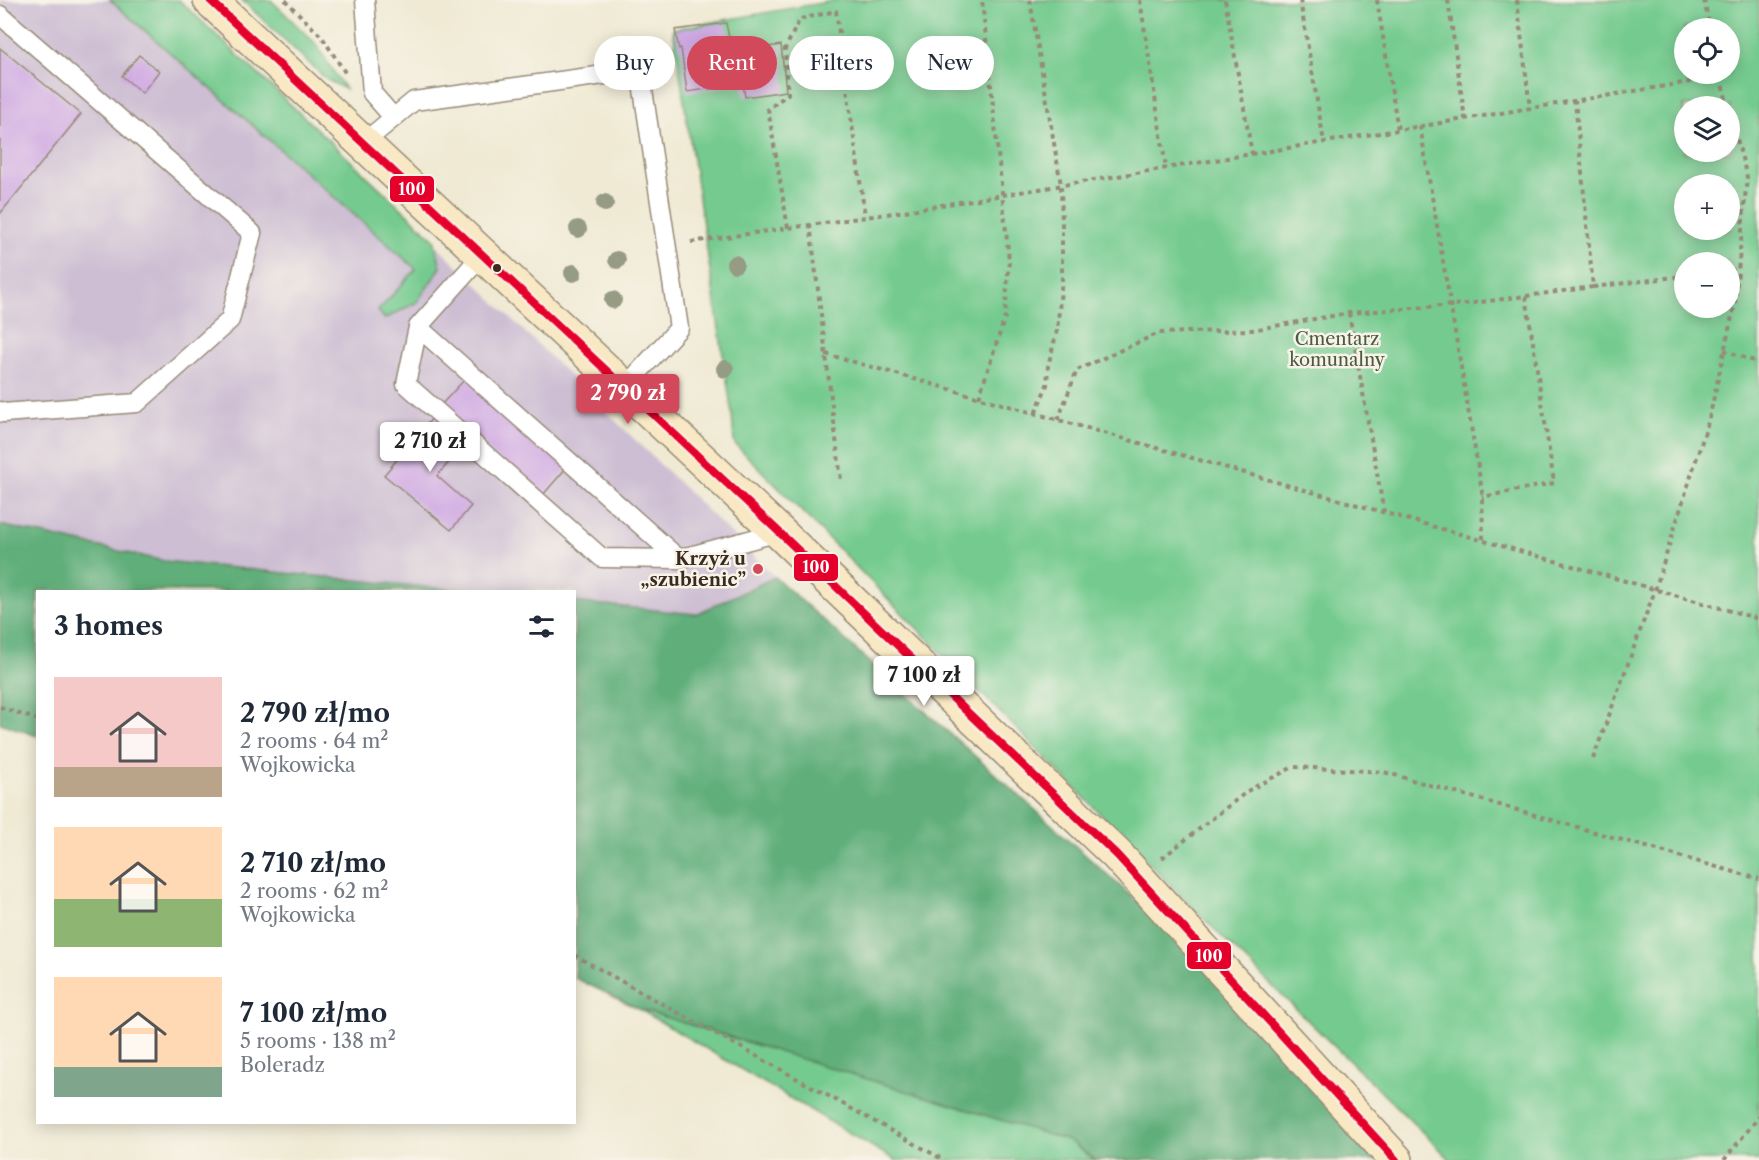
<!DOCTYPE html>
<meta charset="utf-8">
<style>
:root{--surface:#fff;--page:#f6f6f7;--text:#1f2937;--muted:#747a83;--accent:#d1495b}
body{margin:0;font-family:"Libre Caslon Text",serif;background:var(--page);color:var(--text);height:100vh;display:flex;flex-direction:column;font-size:22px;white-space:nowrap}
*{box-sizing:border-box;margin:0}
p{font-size:20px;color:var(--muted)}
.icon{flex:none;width:33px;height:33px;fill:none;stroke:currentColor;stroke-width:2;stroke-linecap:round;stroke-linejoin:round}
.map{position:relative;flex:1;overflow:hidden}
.side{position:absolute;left:36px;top:590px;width:540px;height:534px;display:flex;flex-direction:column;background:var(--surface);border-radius:0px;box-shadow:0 3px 15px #0003}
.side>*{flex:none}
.top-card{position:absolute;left:594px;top:36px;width:570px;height:54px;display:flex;gap:12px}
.controls{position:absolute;left:1674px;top:18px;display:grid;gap:12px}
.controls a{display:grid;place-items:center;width:66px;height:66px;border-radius:50%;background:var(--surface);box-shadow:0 3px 15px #0003;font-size:30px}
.price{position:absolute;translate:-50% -51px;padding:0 14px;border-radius:6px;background:#fff;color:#222;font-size:20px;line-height:39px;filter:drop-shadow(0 2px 3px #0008)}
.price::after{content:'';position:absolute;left:50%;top:36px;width:18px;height:14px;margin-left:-9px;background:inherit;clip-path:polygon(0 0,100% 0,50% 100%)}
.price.active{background:var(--accent);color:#fff}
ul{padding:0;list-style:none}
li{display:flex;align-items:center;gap:18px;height:150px;padding:0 18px}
li span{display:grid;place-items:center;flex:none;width:168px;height:120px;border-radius:0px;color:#555}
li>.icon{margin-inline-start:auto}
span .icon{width:72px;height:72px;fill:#fffc;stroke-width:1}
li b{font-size:26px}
h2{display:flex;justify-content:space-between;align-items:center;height:72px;padding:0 18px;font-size:26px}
.pill{padding:0 21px;border-radius:27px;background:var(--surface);box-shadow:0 3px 15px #0003;font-size:21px;line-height:54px}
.pill.active{background:var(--accent);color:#fff}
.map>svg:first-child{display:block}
.industrial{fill:#cdbed3}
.green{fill:#75cb8f;stroke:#587a56;stroke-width:1.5;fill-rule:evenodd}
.forest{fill:#60af7a;stroke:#4e6c4c;stroke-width:1.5}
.building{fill:#cfa7e3}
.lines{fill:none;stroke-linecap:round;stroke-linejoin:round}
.lane-casing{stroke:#968a79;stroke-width:21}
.secondary-casing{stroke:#968a79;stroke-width:36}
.path{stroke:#968a79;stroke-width:4;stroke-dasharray:4.5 4.5;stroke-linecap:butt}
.lane{stroke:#fff;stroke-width:18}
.secondary{stroke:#f8e8c3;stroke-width:33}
.bus-1-casing{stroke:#f7f3e8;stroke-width:12}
.bus-1{stroke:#e4002b;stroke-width:8}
.tree{fill:#969b83}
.bus-dot{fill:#3b2a1e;stroke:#f7f3e8;stroke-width:2}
.poi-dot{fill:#d1495b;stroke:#f7f3e8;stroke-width:2}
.labels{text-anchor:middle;stroke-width:5;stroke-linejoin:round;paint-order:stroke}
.park-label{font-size:18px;fill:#4c5a40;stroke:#f7f3e8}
.poi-label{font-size:18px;font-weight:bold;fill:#3b2a1e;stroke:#f7f3e8;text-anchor:end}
.line-badge{stroke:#f7f3e8;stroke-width:2}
.badge-label{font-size:16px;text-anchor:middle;font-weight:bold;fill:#fff}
</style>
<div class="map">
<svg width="1759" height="1160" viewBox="0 0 1759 1160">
<rect width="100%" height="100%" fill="#f7f3e8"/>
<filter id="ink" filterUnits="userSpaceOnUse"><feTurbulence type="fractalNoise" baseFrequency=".0167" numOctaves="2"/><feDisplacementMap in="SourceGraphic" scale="12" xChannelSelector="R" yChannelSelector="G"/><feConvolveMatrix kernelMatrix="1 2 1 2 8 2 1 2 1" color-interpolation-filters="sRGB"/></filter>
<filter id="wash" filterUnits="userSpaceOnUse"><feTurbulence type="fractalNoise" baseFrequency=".008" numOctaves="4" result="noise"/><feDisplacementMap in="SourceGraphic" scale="24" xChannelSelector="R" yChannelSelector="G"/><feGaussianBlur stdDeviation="1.35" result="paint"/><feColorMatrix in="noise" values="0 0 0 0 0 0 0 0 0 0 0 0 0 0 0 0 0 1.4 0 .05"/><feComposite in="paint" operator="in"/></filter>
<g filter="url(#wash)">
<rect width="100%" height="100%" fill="#f0ead4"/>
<!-- industrial -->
<path class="industrial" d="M0,0H167L418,227L775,577L696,614L575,602L574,591H466L164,561L0,525Z"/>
<!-- green -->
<path class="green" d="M110,0H179L434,239L441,267L417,302L385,319L378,311L416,269Z
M242,0H271L315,43L345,89L327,80Z
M838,0H1759V1160H1451L1218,933L734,443L732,414L673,29ZM1684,28H1730V74H1684ZM1684,106H1730V152H1684ZM1684,184H1730V230H1684ZM1684,262H1730V308H1684Z
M639,1009L1069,1141L1094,1160H895Z"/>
<!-- forest -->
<path class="forest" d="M0,525L164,561L466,591H38L37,736L0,723Z
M775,577L1206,963L1377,1160H1096L1069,1141L639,1009L575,978L574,602L696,614Z"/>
<g id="blocks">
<!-- building -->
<path class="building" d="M726,23L732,52L781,45L786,91L745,97L743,84L687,92L681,48L679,49L675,30Z
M0,48L81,114L0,214Z
M139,55L159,71L142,93L122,76Z
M466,378L567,467L542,496L440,406Z
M433,417L464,445L437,476L471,506L451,530L384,475Z"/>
</g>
</g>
<g filter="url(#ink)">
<use href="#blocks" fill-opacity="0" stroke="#968a79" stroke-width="1.5"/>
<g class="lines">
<defs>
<path id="lane" d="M365,0L372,93L393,117
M0,15L252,233L230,320L137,403L3,413L0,411
M363,143L414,101L640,70L679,328L625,387
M483,254L418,327L406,384L602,558L679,559
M418,327L679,559L779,532"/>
<path id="secondary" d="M210,0L779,532L1117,855L1396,1160"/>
</defs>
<!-- lane casing -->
<use href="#lane" class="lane-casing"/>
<!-- secondary casing -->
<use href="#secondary" class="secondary-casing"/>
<!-- path -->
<path class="path" d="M285,0L322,37L346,74
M1030,0L1061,185L1062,224V279L1057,331L1048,366L1047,385L1035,414
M1140,0L1166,168
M1225,0L1252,154
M1300,0L1324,142
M1377,0L1398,130
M1448,0L1465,119
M1517,0L1530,108
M1704,0L1710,28
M1720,77L1728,106
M1420,126L1482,491L1483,540
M810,224L841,480
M788,228L768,109L788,94L785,49L800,19L836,11L865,216
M691,242L887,214L1720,77L1719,74
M1730,270L1738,269
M1593,287L1684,276
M1526,296L1593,287L1575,101
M1349,313L1384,513
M1724,350L1759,363
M826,354L1759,619
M979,397L1005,317L1009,260L982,0
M1058,420L1077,370L1159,333L1252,330L1349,313L1466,304L1526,296L1554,483L1482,497
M0,707L38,720
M1593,759L1655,590L1709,419L1735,303L1747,177L1730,113
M1162,858L1249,790L1293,767L1384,772L1759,879
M574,955L944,1160
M1724,1160L1759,1117"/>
<!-- lane -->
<use href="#lane" class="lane"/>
<!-- secondary -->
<use href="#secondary" class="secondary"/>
<defs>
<path id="bus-1" d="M210,0L779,532L1117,855L1396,1160"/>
</defs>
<!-- bus-1 casing -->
<use href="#bus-1" class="bus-1-casing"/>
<!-- bus-1 -->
<use href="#bus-1" class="bus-1"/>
</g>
<!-- trees -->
<g class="tree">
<circle cx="605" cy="203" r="9"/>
<circle cx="578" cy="229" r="9"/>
<circle cx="617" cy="260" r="9"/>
<circle cx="735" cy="264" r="9"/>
<circle cx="573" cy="273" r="9"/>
<circle cx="613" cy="300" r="9"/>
<circle cx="725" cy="369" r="9"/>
</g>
</g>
<!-- markers -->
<circle class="bus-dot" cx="497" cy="268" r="5"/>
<circle class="poi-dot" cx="758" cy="569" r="6"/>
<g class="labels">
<!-- park labels -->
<g class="park-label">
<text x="1337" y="345">Cmentarz<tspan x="1337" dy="21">komunalny</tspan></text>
</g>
<!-- poi labels -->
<g class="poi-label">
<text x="746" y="565">Krzyż u<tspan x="746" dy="21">„szubienic”</tspan></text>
</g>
</g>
<g class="line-badge">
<rect x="389" y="175" width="46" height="28" rx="6" fill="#e4002b"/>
<rect x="793" y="553" width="46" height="29" rx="6" fill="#e4002b"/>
<rect x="1186" y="941" width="46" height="29" rx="6" fill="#e4002b"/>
</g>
<g class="badge-label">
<text x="412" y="195">100</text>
<text x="816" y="573">100</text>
<text x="1209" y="962">100</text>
</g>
</svg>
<div class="controls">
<a><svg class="icon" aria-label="locate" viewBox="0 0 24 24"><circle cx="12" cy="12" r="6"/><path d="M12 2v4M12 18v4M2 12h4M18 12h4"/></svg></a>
<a><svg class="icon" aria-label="layers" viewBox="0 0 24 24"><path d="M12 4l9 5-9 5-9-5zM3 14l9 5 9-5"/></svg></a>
<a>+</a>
<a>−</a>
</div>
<b class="price active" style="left:628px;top:425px">2 790 zł</b>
<b class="price" style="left:430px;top:473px">2 710 zł</b>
<b class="price" style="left:924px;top:707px">7 100 zł</b>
<div class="top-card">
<a class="pill">Buy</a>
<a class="pill active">Rent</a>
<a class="pill">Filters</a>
<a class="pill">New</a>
</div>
<section class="side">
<h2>3 homes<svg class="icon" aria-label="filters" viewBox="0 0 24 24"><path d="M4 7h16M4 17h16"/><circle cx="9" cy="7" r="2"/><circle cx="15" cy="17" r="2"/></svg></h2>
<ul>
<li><span style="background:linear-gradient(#f6c9c9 75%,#b9a48a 0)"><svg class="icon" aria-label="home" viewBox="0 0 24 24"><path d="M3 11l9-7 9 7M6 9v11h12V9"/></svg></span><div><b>2 790 zł/mo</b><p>2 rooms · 64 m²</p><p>Wojkowicka</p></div></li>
<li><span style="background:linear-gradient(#ffd9b3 60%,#8fb573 0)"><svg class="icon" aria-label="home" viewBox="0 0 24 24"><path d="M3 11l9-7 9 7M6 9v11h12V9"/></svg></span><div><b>2 710 zł/mo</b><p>2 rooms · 62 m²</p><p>Wojkowicka</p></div></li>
<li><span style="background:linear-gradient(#ffd9b3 75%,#7fa58c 0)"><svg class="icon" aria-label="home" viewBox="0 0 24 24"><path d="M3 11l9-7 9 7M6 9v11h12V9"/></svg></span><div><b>7 100 zł/mo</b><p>5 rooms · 138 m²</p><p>Boleradz</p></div></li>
</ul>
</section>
</div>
